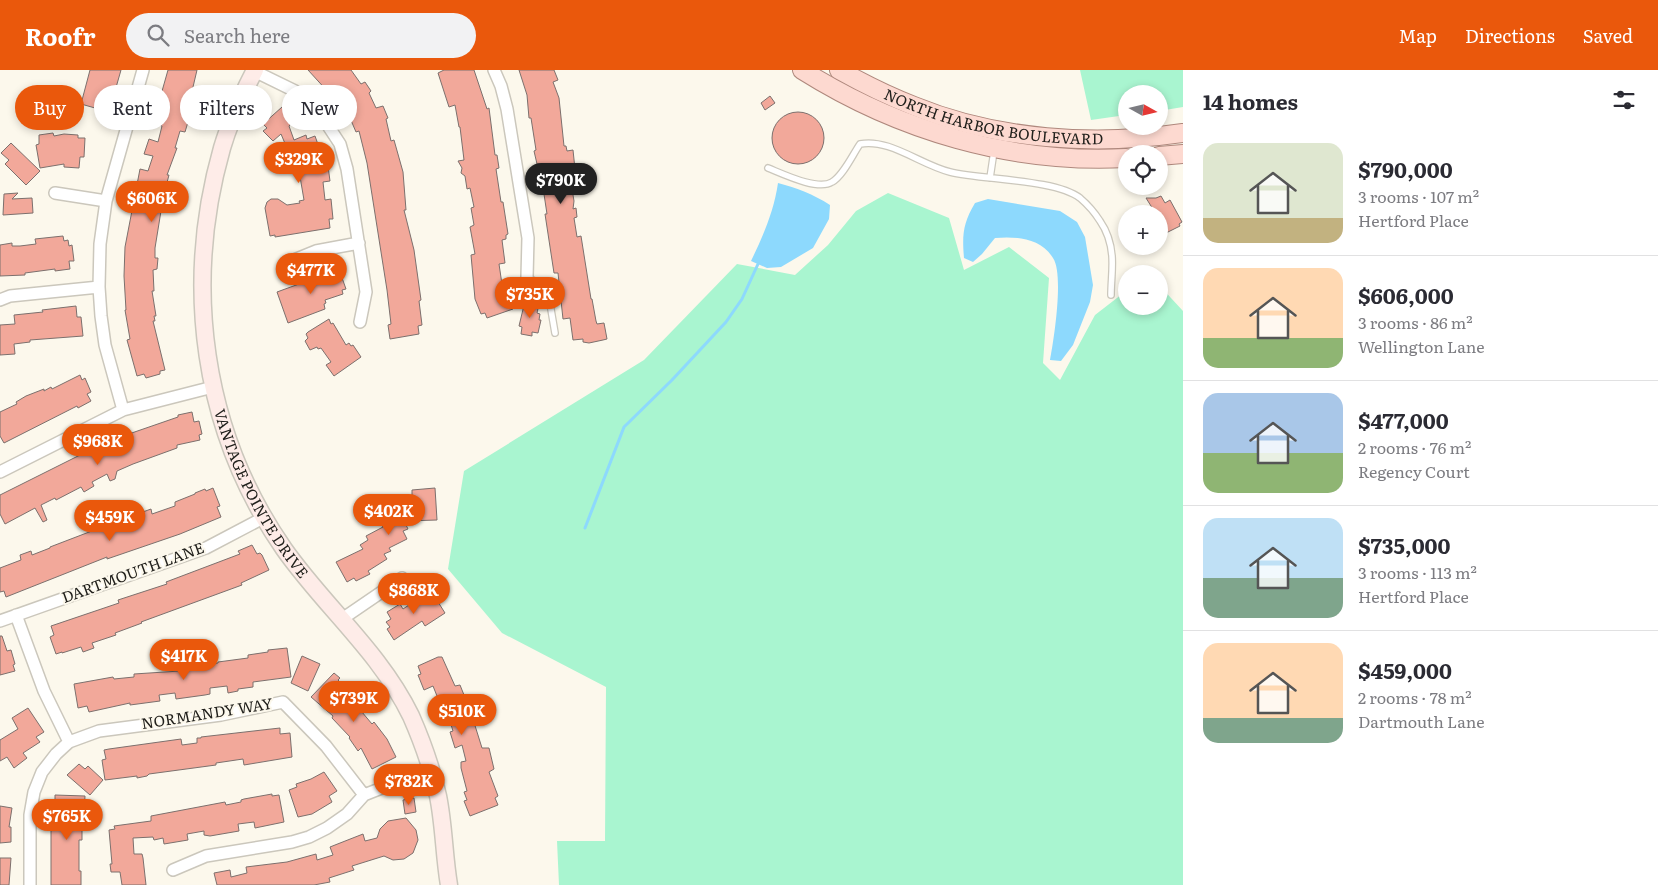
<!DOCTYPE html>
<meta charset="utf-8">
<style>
:root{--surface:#fff;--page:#f2f2f3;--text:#2b2b33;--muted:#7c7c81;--line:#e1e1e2;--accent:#ea580c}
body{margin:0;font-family:Literata,serif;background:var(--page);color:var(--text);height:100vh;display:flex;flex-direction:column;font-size:19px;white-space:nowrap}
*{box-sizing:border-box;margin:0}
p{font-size:16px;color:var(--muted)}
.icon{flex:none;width:28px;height:28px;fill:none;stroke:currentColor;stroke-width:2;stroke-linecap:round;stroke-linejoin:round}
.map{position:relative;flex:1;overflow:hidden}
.drawer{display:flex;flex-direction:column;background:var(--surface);width:475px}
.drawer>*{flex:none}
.guide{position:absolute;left:15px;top:15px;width:475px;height:45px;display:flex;gap:10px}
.needle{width:32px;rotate:98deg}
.tools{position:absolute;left:1118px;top:15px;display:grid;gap:10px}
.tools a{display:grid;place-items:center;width:50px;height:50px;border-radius:50%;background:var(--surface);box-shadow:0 2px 8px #0003;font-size:25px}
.price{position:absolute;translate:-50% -42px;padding:0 11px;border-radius:18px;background:var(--accent);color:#fff;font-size:16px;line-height:32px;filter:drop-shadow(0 1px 2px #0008)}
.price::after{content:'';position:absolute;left:50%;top:30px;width:15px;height:11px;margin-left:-8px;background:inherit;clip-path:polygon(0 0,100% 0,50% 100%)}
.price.selected{background:#222;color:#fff}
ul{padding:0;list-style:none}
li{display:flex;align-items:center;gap:15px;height:125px;padding:0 20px}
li+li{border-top:1px solid var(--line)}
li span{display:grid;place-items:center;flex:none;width:140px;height:100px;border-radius:15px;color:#555}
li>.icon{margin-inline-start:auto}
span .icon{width:60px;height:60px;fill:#fffc;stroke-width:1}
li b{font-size:21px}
h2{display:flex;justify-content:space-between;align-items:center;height:60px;padding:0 20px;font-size:21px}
.pill{padding:0 18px;border-radius:22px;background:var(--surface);box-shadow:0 2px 8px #0003;font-size:18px;line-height:45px}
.pill.selected{background:var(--accent);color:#fff}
header{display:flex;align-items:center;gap:30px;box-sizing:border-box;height:70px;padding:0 25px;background:var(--accent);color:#fff}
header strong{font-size:24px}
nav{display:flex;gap:28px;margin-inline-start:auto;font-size:18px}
.search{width:350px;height:45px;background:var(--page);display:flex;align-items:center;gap:12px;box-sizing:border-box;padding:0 18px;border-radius:28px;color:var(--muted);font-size:19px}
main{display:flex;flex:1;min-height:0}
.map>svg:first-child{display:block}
.green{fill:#a9f5d0}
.water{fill:#8dd9fd}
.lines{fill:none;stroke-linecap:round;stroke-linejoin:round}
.stream{stroke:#8dd9fd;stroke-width:3}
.building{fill:#f2a89a;stroke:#7c706d}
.lane-casing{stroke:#cbc7bc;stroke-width:8}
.street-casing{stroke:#cbc7bc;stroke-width:14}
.secondary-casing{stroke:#cbc7bc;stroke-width:19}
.primary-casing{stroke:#af887d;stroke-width:20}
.lane{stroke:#fff;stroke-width:5.5}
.street{stroke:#fff;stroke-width:11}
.secondary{stroke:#feece8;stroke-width:16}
.primary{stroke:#fdd9d0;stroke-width:18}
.labels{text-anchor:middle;stroke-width:4;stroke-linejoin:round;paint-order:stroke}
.street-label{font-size:15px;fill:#21201c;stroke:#fcf8ec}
</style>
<header>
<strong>Roofr</strong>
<div class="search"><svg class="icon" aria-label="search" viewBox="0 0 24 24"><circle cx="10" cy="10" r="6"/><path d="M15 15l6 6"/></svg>Search here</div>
<nav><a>Map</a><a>Directions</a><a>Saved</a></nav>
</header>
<main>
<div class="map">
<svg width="1183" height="815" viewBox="0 0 1183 815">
<rect width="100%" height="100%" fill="#fcf8ec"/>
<!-- green -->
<path class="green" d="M1080,0H1183V37L1159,41V24H1126V45L1091,50Z
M888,123L949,148L964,200L1009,177L1049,208L1043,293L1060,310L1095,245L1126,221V236H1159V215L1183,241V815H559L557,771H605L606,617L502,563L448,499L464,401L644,290L737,194L795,205L828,175L856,141Z"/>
<!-- water -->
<path class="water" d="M778,113C797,118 813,124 830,135L829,149L813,178L781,197L767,198L751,191C763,166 774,141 778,113Z
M988,129L1060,141L1077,152L1085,167L1093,215L1090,232L1073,275L1061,291L1050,290C1054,269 1064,204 1053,188C1041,168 1015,166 995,168L982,184L973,192L964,188C962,165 963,153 975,133Z"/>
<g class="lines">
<!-- stream -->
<path class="stream" d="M585,458L624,357L672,310L726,252L742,229L758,194"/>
</g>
<!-- building -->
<path class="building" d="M90,0H121L109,42L81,34Z
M168,0H197L185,51L188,52L185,62L180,61L175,78H177L167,105H169L161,135V141L155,178V188H158L157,199L153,200L154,221H152L156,246H154L155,251H153L165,300L160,301V304L146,308L144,304L137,306L127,270L130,269L125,240H126L124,206L125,177L140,99L148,101L153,86L144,84L149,69L158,72L162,56L153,53Z
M308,0H351L361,14L365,12L371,21L369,23L376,38L383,36L388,48L386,49L391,71L394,70L403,102L406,140H404L414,180L421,230L419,231L422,255L418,256L419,264L390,269L388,255L391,254L387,220L367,93L359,61L356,62L347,41L345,42L331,21L329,23Z
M444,0H474L487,39L489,38L495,85H497L499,98L496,99L501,132H503L508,164L506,165V169L502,170L505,193L499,194L503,221L506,220L513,239L487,248L485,243L481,244L475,229L471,185L475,184L470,157L474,155L471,138L474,137L470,118L467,119L465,106L461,103L462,98L458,91L464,90L460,57H459L455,35L449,37L438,3Z
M519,0H554L558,10L553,12L559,28L564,76H566L567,81L573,80L575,99L571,100L572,107H570L574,131L573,139L576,138L577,147L574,148L577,167L581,166L591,229H592L596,251L597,254L604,253L607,269L603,270L589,273L583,272V269L573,270L570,248L563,249L558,203H554L545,144H547L542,111L540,112L537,94L534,81L536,80L531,48H529L527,25Z
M770,26L775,33L765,40L761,33Z
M282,37L295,50L289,56L294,70L306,65L307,69L315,66L320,80L315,82L317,96H328L330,111L323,112L325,130L331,129L333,149H329L330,158L275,167V165L270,166L265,138L267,132L271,129H278L287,135L300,133L299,131L304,130L297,89L290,91L287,84L289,83L281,64L273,71L263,61L267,58L263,54Z
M772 68a26 26 0 1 1 52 0a26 26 0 1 1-52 0Z
M53,63L54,66L64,64L78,65V68H85L84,87H80L79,98L64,97V94L40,98L36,75L39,74V65Z
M11,73L40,101L26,115L5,94L9,90L1,83Z
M18,123L12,129L32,128L33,143L3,145L4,124Z
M1161,126L1165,133L1170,130L1182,152L1179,154L1180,156L1162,165L1159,159V144H1156L1146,128H1156Z
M63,166L64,171L68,170L69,176L72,175L74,191H69L70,199L55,201V199L25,203V205L0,206V175L12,173V176H20L36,174L35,169Z
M333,197L336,205H341L346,219L342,220L343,224L325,230L326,233L324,234L325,239L288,253L277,222L321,206L319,202Z
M525,231L539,234L537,243L540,244L539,250H541L538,263L532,262V266L521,264L522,257L519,256Z
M76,236L77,247H81L83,266L30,270V272L14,274L15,284L0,285V255L15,254L14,245L43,242L42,240Z
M329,249L331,254L333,253L346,275L349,273L351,276L353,275L361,287L334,306L326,295L331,292L321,278L318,279L317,277L310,280L305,271L308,268L306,264L308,262Z
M80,305L82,310L85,308L91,322L87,324L91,331L78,338L77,336L4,373L0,366V342L17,334L16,332L26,326L44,319V321L51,317L52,319Z
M192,342L194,352L199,351L202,364L199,365L200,370L177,375V378L133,394L117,401L115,409L110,411L107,404L92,412L94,416L84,422L81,417L56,430L55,428L41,435L47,450L43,452L35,438L5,454L0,444V425L82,384L108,373L113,382L126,375L123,366L178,347V345Z
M213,418L220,436L217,437L221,447L180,464L107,489V487L6,527L4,521L0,522V498L21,490L20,485L31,481L32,485L50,478V477L97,459L96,456L109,451L110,454L151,439L152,444L175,436V432L195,424V423L205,419L206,421Z
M435,418L437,450L404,451L408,459L403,461L407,469L389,478L391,481L384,484L387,489L368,501L370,504L356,511L354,508L347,512L336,492L363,479L360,475L368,470L366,466L383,457L379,449L386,445L387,449L412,436V420Z
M252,475L257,484L260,483L262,485L269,500L241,513L242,515L141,552L142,553L115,563L116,565L92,573L94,578L83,582L81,577L62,583V582L56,584L50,567L54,565L51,556L119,533L118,530L167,514L166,512L240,484L238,481Z
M433,524L445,543L425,556L422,551L394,570L387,559L390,557L386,552L391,549L387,542L400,534L403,539L424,525L426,528Z
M0,566H2L7,581L11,580L15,594L13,595L15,601L0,605Z
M287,578L291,607L253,612V617L238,619V621L228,623L227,616L210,618V624L205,625L176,629L175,623L159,625L160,631L130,635V633L89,642L87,636L78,638L74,614L113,607L114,609L134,607V604L180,601V598L191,596V594L199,593V596L218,593V592L248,588V585L268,582V580Z
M302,586L320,594L308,621L291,613Z
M438,587H442L455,616L460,615L464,625L462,626L463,629L460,630L468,648L472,646L482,678H489L494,699L489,702L498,726L495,728L498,735L470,746L464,731L467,730L464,722L467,721L461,698V692L466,691L462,675L455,678L450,662L453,661L448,645L440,648L434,633L439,631L433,616L424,620L418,605L421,604L418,596Z
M334,603L340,608L338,610L343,615L341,617L372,654L374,652L387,669L396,687L372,699L361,678L358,681L349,668L350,667L332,648L333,646L311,627Z
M28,638L44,662L36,667L40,672L23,683L27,688L14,698L7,687L0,691V670L18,659L12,648Z
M280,658V664L290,663L292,687L244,695L243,689L216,693V695L149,704L147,706L137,708V706L105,710L102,690L106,689L104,680L109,679L181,669L182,675L197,673V668H201V667Z
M79,694L85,699L88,696L103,710L90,725L67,705Z
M324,702L337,721L329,726L332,732L312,744L298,747L289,720L297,717L296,714L311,709Z
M272,724V726L279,725L284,752L255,758L254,752L238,754L239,761L210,766L204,765V761L187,764L188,770L164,774L163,768L154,770L153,767L133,768L134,784H142L143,788L146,815H122L120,802H111L110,794H112L109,760L115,759L114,756L151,751V746L225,732L226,735L241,732V730L244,729Z
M55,725L85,726L84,746H82V770H79V801H81V815H51V759L52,754H61V737L55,736Z
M414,728L416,742L405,744L403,730Z
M0,736L12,738L9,757H11V772L0,773Z
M406,748L416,760L418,770L413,783L404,789L393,790L384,786L352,796L354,800L329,808L330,812L314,815H217L214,803L230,800L231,807L247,803L246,797L287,792L316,784L317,790L333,785L330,777L335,775L363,764L365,771L377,768L380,759L388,751Z
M0,788H11L9,815H0Z"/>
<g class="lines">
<defs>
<path id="lane" d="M768,98C783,104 818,121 832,112C843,106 853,84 860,74C889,68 921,95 950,102C982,110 1055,109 1080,128C1087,134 1095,143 1100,151C1107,161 1111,174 1112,186C1113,199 1111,212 1111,225
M990,108L994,81
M527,207L542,215L548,222L555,263"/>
<path id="street" d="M494,0L501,16L507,39L528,168L527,207
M254,1L295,21L321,45L340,74L347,99L366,222L360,252
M55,123L106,131
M289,192L316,181L359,173
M0,230L10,226L99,217
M123,340L105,275L101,246L99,217L100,174L106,131L143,0
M0,402L123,340L213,317
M16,545L44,621L69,672
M342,549L402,508
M0,551L206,478L263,448
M173,800L206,786L292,772L309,767L327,758L347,744L364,725L397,712L431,702
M30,815V745L34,722L42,702L56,684L69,672L99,661L221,645L283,632L326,676L364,725"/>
<g id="secondary">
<path id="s1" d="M255,0C242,25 230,51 222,78C183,215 202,361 284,479C324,536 380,582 411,646C422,671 432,699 438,726C444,755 444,786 449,815"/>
</g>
<g id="primary">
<path d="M802,0C899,61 1011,94 1126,88"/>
<path id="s2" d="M839,0C864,14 888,26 914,36C997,70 1095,76 1183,63"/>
<path d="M1159,86L1183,84"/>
</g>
</defs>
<!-- lane casing -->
<use href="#lane" class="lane-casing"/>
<!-- street casing -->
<use href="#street" class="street-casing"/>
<!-- secondary casing -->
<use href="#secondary" class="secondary-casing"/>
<!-- primary casing -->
<use href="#primary" class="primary-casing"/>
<!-- lane -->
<use href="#lane" class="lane"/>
<!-- street -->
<use href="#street" class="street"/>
<!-- secondary -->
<use href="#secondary" class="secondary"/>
<!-- primary -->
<use href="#primary" class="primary"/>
</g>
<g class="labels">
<!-- street labels -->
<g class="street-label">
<text dy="5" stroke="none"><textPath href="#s2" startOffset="164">NORTH HARBOR BOULEVARD</textPath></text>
<text dy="5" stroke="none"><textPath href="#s1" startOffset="444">VANTAGE POINTE DRIVE</textPath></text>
<text transform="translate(133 503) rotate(-20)" y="5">DARTMOUTH LANE</text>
<text transform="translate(207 644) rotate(-9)" y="5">NORMANDY WAY</text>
</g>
</g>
</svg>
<div class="tools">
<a><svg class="needle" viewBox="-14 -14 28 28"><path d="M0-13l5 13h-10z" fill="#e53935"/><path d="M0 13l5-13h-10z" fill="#7c7c81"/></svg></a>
<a><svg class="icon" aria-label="locate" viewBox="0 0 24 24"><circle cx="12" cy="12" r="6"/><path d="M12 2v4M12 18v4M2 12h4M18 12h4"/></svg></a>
<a>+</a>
<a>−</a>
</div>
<b class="price" style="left:299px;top:114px">$329K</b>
<b class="price selected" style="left:561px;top:135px">$790K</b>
<b class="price" style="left:152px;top:153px">$606K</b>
<b class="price" style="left:311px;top:225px">$477K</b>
<b class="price" style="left:530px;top:249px">$735K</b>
<b class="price" style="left:98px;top:396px">$968K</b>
<b class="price" style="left:389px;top:466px">$402K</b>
<b class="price" style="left:110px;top:472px">$459K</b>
<b class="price" style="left:414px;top:545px">$868K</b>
<b class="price" style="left:184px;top:611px">$417K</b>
<b class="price" style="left:354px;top:653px">$739K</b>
<b class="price" style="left:462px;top:666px">$510K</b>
<b class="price" style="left:409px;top:736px">$782K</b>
<b class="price" style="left:67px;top:771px">$765K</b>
<div class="guide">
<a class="pill selected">Buy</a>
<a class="pill">Rent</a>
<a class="pill">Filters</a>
<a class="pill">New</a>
</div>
</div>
<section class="drawer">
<h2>14 homes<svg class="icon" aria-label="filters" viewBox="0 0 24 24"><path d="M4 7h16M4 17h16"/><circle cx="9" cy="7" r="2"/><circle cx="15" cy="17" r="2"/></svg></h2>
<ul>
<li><span style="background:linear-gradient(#dfe7d0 75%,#c2b280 0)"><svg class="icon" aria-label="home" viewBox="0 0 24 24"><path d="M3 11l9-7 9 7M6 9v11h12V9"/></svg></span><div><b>$790,000</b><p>3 rooms · 107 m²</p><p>Hertford Place</p></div></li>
<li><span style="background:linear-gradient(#ffd9b3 70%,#8fb573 0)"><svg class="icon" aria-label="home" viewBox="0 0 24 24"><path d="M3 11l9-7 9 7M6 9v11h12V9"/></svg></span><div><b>$606,000</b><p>3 rooms · 86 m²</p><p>Wellington Lane</p></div></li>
<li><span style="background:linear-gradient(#a9c7e8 60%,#8fb573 0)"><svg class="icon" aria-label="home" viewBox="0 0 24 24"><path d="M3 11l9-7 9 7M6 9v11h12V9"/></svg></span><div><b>$477,000</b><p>2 rooms · 76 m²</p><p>Regency Court</p></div></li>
<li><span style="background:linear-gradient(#bfe0f5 60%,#7fa58c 0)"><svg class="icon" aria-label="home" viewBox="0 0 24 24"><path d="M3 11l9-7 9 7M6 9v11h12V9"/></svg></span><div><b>$735,000</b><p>3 rooms · 113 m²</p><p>Hertford Place</p></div></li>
<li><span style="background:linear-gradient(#ffd9b3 75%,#7fa58c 0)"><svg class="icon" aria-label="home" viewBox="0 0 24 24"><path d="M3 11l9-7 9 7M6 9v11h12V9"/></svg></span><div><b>$459,000</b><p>2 rooms · 78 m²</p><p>Dartmouth Lane</p></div></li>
</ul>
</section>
</main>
